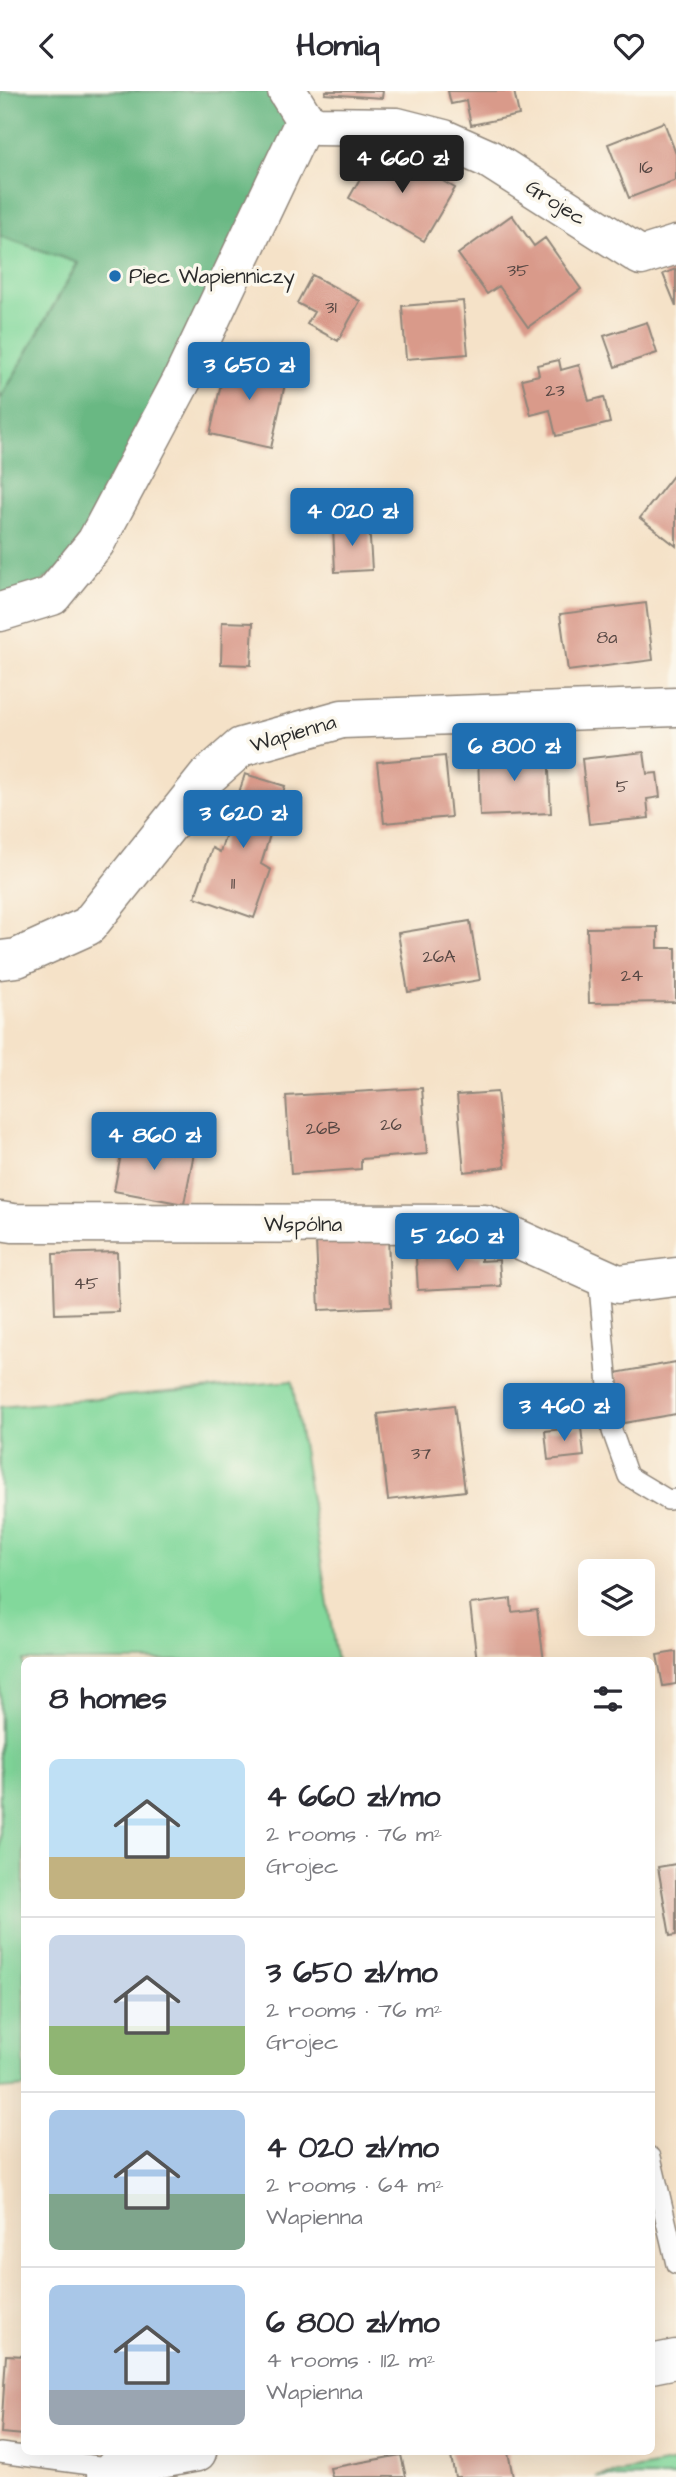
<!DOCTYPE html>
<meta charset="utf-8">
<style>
:root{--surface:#fff;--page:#f7f7f7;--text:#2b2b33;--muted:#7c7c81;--line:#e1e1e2;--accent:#1f6fb2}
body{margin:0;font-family:"Architects Daughter",sans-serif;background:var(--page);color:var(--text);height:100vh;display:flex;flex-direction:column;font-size:26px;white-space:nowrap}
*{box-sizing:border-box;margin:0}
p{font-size:23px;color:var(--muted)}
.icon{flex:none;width:38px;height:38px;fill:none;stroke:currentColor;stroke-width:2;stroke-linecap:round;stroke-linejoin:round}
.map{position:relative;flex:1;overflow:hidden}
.drawer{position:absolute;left:21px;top:1566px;width:634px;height:798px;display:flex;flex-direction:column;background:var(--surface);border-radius:10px;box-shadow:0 7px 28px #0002}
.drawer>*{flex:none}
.buttons{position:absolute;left:578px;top:1468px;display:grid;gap:14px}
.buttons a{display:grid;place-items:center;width:77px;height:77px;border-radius:10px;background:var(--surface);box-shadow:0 7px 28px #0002;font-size:35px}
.price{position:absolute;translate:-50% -60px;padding:0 16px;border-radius:7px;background:var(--accent);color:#fff;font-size:23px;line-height:46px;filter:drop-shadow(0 2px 4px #0008)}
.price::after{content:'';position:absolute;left:50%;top:42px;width:21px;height:16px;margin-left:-10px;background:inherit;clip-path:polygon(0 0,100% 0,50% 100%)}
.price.selected{background:#222;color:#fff}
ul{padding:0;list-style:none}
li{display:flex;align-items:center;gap:21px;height:175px;padding:0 28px}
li+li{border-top:2px solid var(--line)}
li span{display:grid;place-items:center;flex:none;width:196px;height:140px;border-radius:10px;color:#555}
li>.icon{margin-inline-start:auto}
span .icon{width:84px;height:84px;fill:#fffc;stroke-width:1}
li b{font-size:30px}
h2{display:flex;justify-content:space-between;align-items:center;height:84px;padding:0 28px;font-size:30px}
header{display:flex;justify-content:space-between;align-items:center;height:91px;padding:0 28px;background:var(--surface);font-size:32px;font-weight:800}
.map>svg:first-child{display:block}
.green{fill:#82d89b;stroke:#568263;stroke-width:2}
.forest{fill:#69b883;stroke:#4a7257;stroke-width:2}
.building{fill:#d99a8a}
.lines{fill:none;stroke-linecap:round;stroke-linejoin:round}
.service-casing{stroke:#90867a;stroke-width:22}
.minor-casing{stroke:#90867a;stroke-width:41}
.service{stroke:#fff;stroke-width:19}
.minor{stroke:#fff;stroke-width:38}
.poi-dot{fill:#1f6fb2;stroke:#fbf7ec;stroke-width:2.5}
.labels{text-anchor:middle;stroke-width:7;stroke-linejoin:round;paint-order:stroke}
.number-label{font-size:18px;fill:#564743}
.street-label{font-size:21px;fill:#2b2b2b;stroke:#fbf7ec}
.poi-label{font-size:21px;fill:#2b2b2b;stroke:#fbf7ec;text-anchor:start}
</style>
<header><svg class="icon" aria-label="back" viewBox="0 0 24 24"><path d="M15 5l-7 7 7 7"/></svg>Homiq<svg class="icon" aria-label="heart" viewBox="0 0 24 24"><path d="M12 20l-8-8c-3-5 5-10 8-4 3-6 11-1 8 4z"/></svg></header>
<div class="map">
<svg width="676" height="2386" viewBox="0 0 676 2386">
<rect width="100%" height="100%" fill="#fbf7ec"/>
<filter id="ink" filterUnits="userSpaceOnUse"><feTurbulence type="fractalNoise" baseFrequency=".0143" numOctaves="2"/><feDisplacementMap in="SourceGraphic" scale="14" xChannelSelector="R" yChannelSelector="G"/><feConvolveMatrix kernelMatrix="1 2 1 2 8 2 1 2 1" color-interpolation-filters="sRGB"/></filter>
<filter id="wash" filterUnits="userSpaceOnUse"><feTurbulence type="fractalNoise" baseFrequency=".00686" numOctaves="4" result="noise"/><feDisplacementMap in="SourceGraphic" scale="28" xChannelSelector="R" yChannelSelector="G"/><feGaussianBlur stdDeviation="1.57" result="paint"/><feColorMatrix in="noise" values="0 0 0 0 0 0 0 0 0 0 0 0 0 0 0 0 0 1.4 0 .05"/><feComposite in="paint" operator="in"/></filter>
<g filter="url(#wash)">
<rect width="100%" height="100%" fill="#f5e2c8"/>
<!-- green -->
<path class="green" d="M0,145L78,171L0,309Z
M292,1290L337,1570H24V1996L0,1998V1316Z
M676,2371V2386H596Z"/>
<!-- forest -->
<path class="forest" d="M0,0H287L305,29L96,451L0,521V309L78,172L0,145Z"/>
<g id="blocks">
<!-- building -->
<path class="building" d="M326,0H383L382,7L325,3Z
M448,0H514L519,24L471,34L466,10L451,13Z
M664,31L676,63V89L629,107L608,53Z
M375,61L400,75L404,68L455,97L424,150L349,107Z
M512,124L534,155L545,147L581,198L528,236L499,195L487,203L458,163Z
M676,178V215L663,183Z
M312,184L360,210L338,250L307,233L314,221L297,212Z
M463,210L468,263L406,268L402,215Z
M647,231L657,262L615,276L604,245Z
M227,265L288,279L271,357L210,343Z
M559,269L561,279L579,274L589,310L604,306L610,332L556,345L550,319L531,324L522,288L539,284L537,274Z
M676,381V455L640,427Z
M369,433L372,479L335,481L333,435Z
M646,512L653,569L568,580L560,523Z
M222,531L253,532L251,574L221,573Z
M548,659L551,722L480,725L478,662Z
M644,661L647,683L657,682L660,706L647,708L649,727L589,733L582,668Z
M445,665L451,726L384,732L377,671Z
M245,683L285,695L261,773L271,779L254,827L195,806L212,757L220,761Z
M470,830L480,889L408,901L398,842Z
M658,836V857H676V911L589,912L587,837Z
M422,997L427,1063L361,1068V1078L291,1083L286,1005Z
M497,1001L505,1076L464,1081L457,1004Z
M124,1048L194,1062L184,1113L114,1100Z
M388,1146L391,1216L319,1219L316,1149Z
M117,1161L119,1221L55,1223L53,1163Z
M481,1165V1170L499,1169L501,1195L418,1199L416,1167Z
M676,1271V1323L624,1332L615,1282Z
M454,1314L465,1400L388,1409L378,1323Z
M581,1336L584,1365L548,1369L545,1340Z
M511,1508L512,1521L537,1518L544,1570H477L470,1513Z
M676,1561V1593L663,1595L657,1564Z
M676,1773V1844L670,1845L658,1776Z
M6,2264L24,2265V2344L1,2342Z
M450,2361H508L513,2386H455Z
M401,2364L406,2386H332L330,2377Z"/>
</g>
</g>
<g filter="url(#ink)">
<use href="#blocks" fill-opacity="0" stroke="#90867a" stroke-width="2"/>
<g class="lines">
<defs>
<path id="service" d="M598,1184L612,1340L628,1385L668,1409L676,1408
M651,2066L676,2173
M0,2362L114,2377"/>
<path id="minor" d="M287,0L305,29L317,35L397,36L444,48L489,68L641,165L676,154
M0,521L52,505L96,451L182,289L305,29
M0,869L17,867L88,835L207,686L241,656L342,628L676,616
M0,1130L13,1132L485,1133L618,1193L676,1186
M651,2273L676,2268
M106,2386L114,2377L197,2361"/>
</defs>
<!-- service casing -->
<use href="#service" class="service-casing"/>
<!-- minor casing -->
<use href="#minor" class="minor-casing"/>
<!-- service -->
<use href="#service" class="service"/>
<!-- minor -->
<use href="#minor" class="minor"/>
</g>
</g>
<!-- markers -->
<circle class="poi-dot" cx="115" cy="185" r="7"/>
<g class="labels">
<!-- number labels -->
<g class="number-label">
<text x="646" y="82">16</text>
<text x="518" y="185">35</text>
<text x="331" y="222">31</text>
<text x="555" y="305">23</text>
<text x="607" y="552">8a</text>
<text x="622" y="701">5</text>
<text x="233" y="798">11</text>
<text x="439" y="871">26A</text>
<text x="632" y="890">24</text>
<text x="391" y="1039">26</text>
<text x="323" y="1043">26B</text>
<text x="86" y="1198">45</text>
<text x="421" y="1368">37</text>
</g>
<!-- street labels -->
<g class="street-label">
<text transform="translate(556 111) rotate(32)" y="7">Grojec</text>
<text transform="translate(293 642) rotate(-16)" y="7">Wapienna</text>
<text x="303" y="1140">Wspólna</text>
</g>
<!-- poi labels -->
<g class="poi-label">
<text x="129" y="192">Piec Wapienniczy</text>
</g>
</g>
</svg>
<div class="buttons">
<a><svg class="icon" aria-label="layers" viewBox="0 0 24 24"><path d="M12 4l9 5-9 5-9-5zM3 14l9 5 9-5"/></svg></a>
</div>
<b class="price selected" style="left:402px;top:104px">4 660 zł</b>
<b class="price" style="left:249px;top:311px">3 650 zł</b>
<b class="price" style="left:352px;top:457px">4 020 zł</b>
<b class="price" style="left:514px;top:692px">6 800 zł</b>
<b class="price" style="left:243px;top:759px">3 620 zł</b>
<b class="price" style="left:154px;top:1081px">4 860 zł</b>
<b class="price" style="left:457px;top:1182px">5 260 zł</b>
<b class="price" style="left:564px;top:1352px">3 460 zł</b>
<section class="drawer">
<h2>8 homes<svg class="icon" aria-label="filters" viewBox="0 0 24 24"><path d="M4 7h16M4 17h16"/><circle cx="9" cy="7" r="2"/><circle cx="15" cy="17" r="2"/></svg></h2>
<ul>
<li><span style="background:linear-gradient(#bfe0f5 70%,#c2b280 0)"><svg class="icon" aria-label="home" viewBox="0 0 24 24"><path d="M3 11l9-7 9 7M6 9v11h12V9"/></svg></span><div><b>4 660 zł/mo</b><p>2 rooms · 76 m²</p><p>Grojec</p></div></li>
<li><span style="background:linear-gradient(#c9d6e8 65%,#8fb573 0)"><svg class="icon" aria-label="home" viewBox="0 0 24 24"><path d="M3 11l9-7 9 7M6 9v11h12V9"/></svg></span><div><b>3 650 zł/mo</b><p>2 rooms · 76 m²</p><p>Grojec</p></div></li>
<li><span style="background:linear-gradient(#a9c7e8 60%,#7fa58c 0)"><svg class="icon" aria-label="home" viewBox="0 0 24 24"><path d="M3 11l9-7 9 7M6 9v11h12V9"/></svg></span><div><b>4 020 zł/mo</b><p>2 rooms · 64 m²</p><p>Wapienna</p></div></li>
<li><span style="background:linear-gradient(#a9c7e8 75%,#9aa5b1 0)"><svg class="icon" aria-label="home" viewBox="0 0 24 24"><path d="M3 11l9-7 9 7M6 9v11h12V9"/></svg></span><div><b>6 800 zł/mo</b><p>4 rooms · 112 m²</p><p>Wapienna</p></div></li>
</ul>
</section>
</div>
